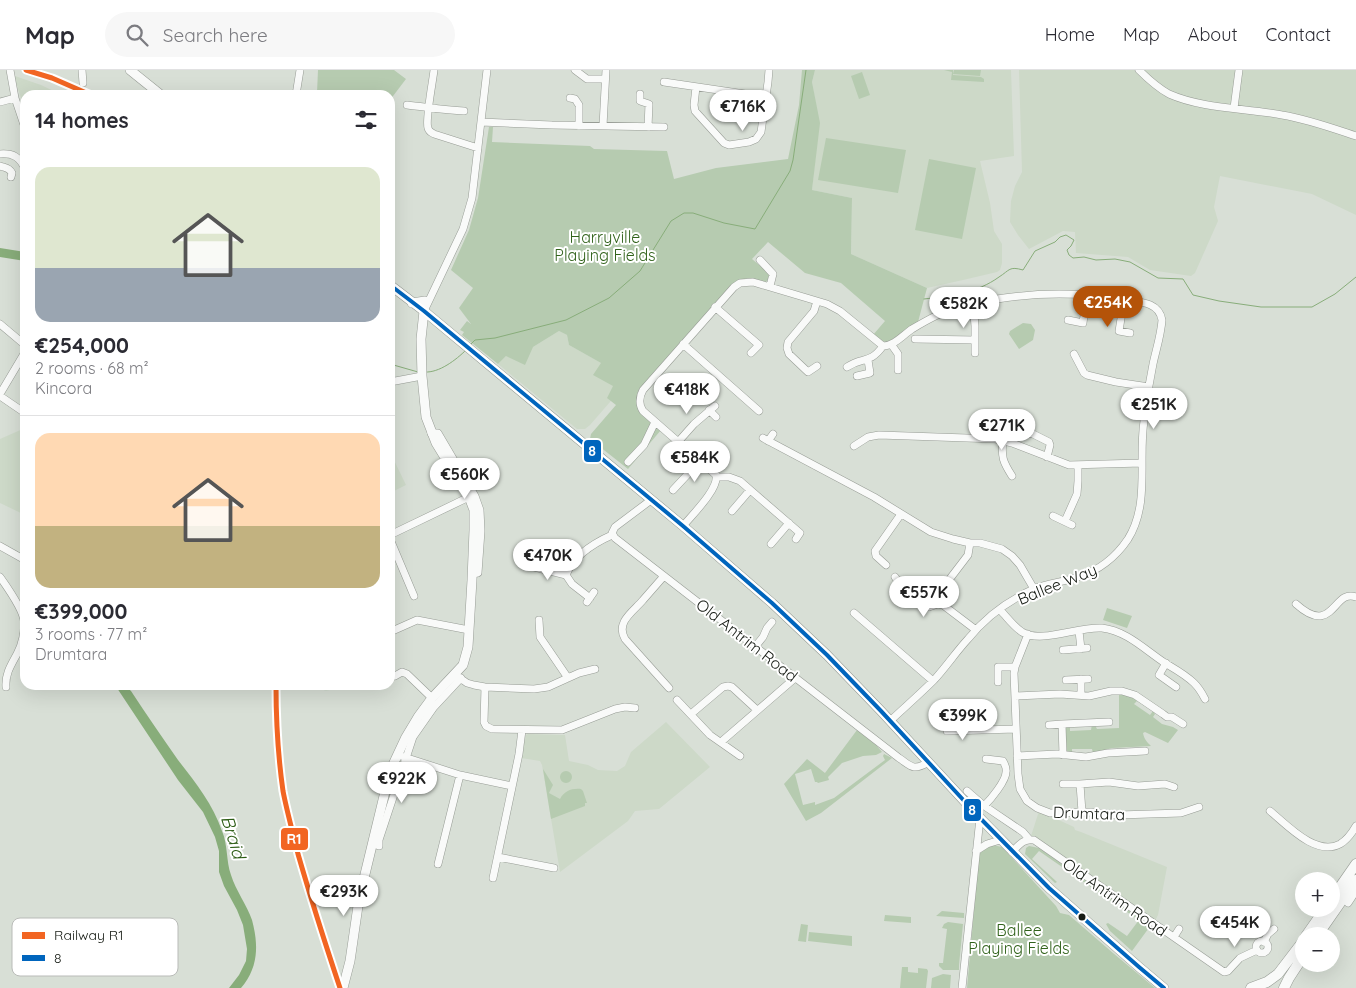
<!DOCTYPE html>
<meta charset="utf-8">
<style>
:root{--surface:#fff;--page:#f7f7f7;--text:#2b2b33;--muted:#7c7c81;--line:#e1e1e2;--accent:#b45309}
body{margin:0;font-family:Quicksand,sans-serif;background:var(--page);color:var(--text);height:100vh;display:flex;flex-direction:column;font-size:19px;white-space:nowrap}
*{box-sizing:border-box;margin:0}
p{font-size:16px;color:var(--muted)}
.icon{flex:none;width:28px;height:28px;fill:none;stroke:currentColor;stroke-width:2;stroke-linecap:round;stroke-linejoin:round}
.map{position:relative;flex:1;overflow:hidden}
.panel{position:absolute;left:20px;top:20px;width:375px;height:600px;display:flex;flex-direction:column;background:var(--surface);border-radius:15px;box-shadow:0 5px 20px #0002}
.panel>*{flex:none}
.fabs{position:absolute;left:1295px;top:802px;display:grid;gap:10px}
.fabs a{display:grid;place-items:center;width:45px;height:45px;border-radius:50%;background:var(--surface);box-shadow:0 5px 20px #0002;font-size:25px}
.price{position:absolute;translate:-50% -42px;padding:0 11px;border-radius:18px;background:#fff;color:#222;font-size:16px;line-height:32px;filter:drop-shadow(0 1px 2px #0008)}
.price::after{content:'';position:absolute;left:50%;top:30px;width:15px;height:11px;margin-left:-8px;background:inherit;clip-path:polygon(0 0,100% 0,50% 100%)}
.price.current{background:var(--accent);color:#fff}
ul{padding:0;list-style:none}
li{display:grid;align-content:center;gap:10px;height:265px;padding:0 15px}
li+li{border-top:1px solid var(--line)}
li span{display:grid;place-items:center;height:155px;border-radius:15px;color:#555}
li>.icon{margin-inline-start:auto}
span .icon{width:90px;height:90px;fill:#fffc;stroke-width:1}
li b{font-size:21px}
h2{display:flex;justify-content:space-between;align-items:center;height:60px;padding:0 15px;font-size:21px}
header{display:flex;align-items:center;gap:30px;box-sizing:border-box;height:70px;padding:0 25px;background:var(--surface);border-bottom:1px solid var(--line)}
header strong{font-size:24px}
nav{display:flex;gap:28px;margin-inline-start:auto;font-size:18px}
.search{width:350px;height:45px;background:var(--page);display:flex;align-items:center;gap:12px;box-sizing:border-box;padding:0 18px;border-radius:28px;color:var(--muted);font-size:19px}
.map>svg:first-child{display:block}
.built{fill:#cdd9c8}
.green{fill:#b6cbb0}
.water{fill:#88ad7a}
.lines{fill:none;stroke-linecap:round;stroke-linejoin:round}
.stream{stroke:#88ad7a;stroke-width:1}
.minor-casing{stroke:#979c95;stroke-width:8}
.major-casing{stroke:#979c95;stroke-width:10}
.highway-casing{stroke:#979c95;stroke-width:11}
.minor{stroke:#f9faf9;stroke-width:7}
.major{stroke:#f9faf9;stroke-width:9}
.highway{stroke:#f9faf9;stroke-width:10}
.bus-1-casing{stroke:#fff;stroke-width:8}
.bus-1{stroke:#0065bd;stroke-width:4}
.rail-1-casing{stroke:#fff;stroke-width:9}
.rail-1{stroke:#f26522;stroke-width:5}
.bus-dot{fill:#161b14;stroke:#fff;stroke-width:2}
.labels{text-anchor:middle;stroke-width:4;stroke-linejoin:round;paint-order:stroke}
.park-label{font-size:16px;fill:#32631c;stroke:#fff}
.street-label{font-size:16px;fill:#161b14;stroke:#fff}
.water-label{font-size:18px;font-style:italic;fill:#2d5d15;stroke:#fff}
.key{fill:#fff;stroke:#b9bbb8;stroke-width:1}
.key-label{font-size:14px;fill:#161b14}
.line-badge{stroke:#fff;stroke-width:2}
.badge-label{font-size:14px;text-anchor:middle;font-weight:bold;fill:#fff}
</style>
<header>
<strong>Map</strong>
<div class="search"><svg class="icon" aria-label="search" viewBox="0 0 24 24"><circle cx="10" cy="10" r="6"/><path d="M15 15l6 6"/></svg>Search here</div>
<nav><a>Home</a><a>Map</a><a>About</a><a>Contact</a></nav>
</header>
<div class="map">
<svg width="1356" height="918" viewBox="0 0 1356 918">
<rect width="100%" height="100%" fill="#d8dfd6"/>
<!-- built -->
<path class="built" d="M815,0H1011L1014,86L980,91L990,133L994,161L1002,174V193L1000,200L997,202L963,210L927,218L851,184L852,128L812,120L819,53L812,12Z
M1019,0H1356V145L1312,124L1220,106L1214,137L1218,151L1195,203L1191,206L1150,200L1128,187L1076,183L1075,162L1063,161L1029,179L1018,165L1010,152L1011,131L1015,116L1022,102Z
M15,6L41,15L62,25H25V40L15,10Z
M559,261L567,265L569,275L630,309L590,355L585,359H577L498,294L506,286L533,277Z
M25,358V445L0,433V369Z
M390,382L406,415L390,423Z
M666,652L710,697L659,739L635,741L628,751L560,802L542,695L540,691L521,688L523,675L526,665L528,664L565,665L569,691L588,695L598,700L617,701L625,696L631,682Z
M1039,741L1074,757L1075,760L1081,762L1167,797L1158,845L1155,851L1031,766Z"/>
<!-- green -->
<path class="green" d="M318,0H394L406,9L390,30V25H321L317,23Z
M802,0H815L812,12L820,53L812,120L852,128L851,184L927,218L918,252L892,270C884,274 880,270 873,265L885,251L841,213L805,203L768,172L752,189L771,205L766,212L749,208L736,211L638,321L636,331L637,335L661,360L628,399L590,369L591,364L616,335L607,328L613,316L593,305L601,293L569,275L567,265L559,261L533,277L525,295L506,286L498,294L462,265L464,262L460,260L467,251L471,254L459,238L473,218L451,200L469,160L478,128L489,57H493L492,72L590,76L594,79L667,81L674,109L716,98L788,89L799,35Z
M944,0H953V5L981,7L984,9V12L951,10L952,2Z
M954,0H981L980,6L953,4Z
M862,2L870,25L859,29L851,6Z
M826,68L906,80L898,123L818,110Z
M929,89L976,98L962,169L915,160Z
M1023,253L1031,254L1035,260L1033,270L1019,279L1009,264L1010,261Z
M1107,538L1132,546L1127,558L1103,550Z
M304,615H341L339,618C328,622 314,620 304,615Z
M1119,623L1138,630L1134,634L1150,645L1153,641L1155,644L1153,647L1162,654L1173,657L1178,660L1168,673L1145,662L1143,663C1144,669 1147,672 1151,676L1112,678L1093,683L1092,679H1072V683L1067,681L1065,658L1070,655V661L1091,660L1092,654L1095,655L1097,659L1119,658Z
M857,660L876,675L882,682L876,685L863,686L842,693L828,707L829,710L818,713L817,712H815L811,699L795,704L803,735L815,732V735L834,728L885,690L883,686L884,684L892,688L821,743L806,751L784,714L807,689L825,703Z
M543,699L553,715L549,723L560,729C564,721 572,718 581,719L583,721L587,733H585V736L551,749Z
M560 707a6 6 0 1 1 12 0a6 6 0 1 1-12 0Z
M993,775L1002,777L1056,836L1060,843L1069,845L1113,883L1155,918H967L979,785L983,779Z
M1029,776L1039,778L1113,829L1114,833L1039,781L1032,789L1057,812L1055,813L1025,784L1026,778Z
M1125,837L1151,855L1132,881L1110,861L1106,854L1108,853L1127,866L1139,850L1121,838Z
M942,841L964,843V848L936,846Z
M885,845L911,847V853L884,851Z
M948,852L963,854L959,895V900H943L939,896V893H943L947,859L942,858L944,854Z
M801,854L808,855L806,872L798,871Z
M809,862L852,866V876L808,871Z
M902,897H908V902L918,903V898L927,899L928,901L926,918H900Z
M943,904L951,905L950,918H931L932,908Z"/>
<!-- water -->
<path class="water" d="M0,178L25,182V191L0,187Z
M115,615H125L131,621C146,644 162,667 178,690C195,712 213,734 222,761C228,775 226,791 231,805C236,821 247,835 252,850C259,876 258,898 241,918H229L239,905L246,891L247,879L243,855L237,840L224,816L219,802V781L215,767L203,742L178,710Z"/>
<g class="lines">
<!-- stream -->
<path class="stream" d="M924,229C951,226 977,223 999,207C1010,200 1009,196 1023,200L1035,181L1055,172L1060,167L1066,165L1074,170L1071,176L1067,180L1069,185L1073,188L1084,187L1096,190L1115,189L1130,192L1158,208L1183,209L1193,225L1219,231L1261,237H1312L1335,224L1356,207
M470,275L475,270L495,268L566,250L609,228L640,201L671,151L684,143H693L724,153L755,159L790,101L793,90L806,0
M390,294L418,302
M425,302C439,303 456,290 466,280"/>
<defs>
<path id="minor" d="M10,0L15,28L25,58
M82,0L83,13
M434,0C433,10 425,51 428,58C429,62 431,62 434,64L478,78
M575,0L587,9H605
M1139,0C1148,9 1158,18 1169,24C1203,39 1246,38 1282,45C1307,49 1332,58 1356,66
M664,12L766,27
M696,17L694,35L695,41L724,73L729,75L749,72L756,69L761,62L768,12L769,0
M640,24V31L649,34L648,57
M296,25L300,0
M570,28L575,29L579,35V56
M0,32L15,28
M407,35C426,37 445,40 464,41
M1234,38L1239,0
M481,52L552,55L664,57
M603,56L606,0
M0,84C13,83 20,87 25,99
M0,96C5,98 9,97 12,103L11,107
M760,190L773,204L770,216
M1124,230L1119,261L1130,263
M817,231L814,241L788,272L787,278L789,284L808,302L817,296
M973,233L975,256V283
M715,237L759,275L751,283
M424,241L463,159L472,128L487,0
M1068,250L1083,253L1087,224
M0,254L25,275
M915,269L975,270
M683,274L759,341
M891,274L898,284V300
M883,276C894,276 903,265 912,259C927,250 943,241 960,236C972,232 985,231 997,229C1042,222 1081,222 1125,230C1140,232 1159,232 1162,250C1161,265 1156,280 1153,294C1149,313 1146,332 1144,351C1138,390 1150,434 1128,469C1116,487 1098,501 1078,507C1064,512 1048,513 1034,519C1009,530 985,548 968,569C956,582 946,597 934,610C920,624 905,637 890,651
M1074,284L1084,303L1087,305L1116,312L1149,317
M847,297C863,286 869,295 883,276
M857,306L870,303L868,290
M390,312L422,306
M0,324L25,282
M0,326L25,343
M709,340L716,347
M1018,361L1033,364L1049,372L1050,375L1047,387
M431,363H438L475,426L480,440L481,461L478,503L472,504
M763,368L874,427L931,462L953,469L970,473H980L1002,479L1012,486L1020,495L1034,519
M1003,370C1001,387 1003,392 1012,406
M768,371L773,364
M678,372L694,354L715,336
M854,376L868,367L879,365L996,369L1012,373L1069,395L1142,393
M628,392L644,375L655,352
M717,407H729L740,411L800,463L796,469
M673,420L700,391
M651,430L615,457L612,463L615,468L899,688C911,696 913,701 927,693
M732,441L750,420
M1053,446L1072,455
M1065,451L1077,424L1078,411V395
M683,456C692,445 719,419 716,405L643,341C639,335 639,327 643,320L734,217L740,213L753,212L827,234L840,241L883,276
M390,465L469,427
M390,469L414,526
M771,474L789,453
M0,476L25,490
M886,495L876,486L875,481L901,444
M534,497L566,505
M664,506C657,514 650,522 643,530C634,541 615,552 625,569L669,618
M0,507C7,517 23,539 24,551C25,561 22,575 17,584C11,595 5,604 6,617
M895,507L904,520L924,536L929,537L938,534L943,535L976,560
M939,523L968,485L970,473
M590,528L572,514L566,505C574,485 594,473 612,465
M587,532L594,522
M1296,534C1334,568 1333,518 1356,527
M1000,540C1007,547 1013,556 1022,562C1041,574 1079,556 1102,558C1127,561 1145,580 1165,593C1175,599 1186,605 1194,613C1198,617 1202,623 1205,629
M854,543L933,611
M539,550L540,567L568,608
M1079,561L1081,579
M390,562L417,550L469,560
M1028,564L1015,597L1014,603L1018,704L1020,719L1027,731L1037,738L1050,743L1091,742L1119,745L1181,743L1199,737
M755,577L763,567L767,558L772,552
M1063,580L1087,578
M1166,593L1159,605L1176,617
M395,606L402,602L407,604L432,628
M457,606L467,613L474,615L485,617L534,619L548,617L579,603L595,599
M1066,610L1088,609
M998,612V597H1015
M485,617L484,652L486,656L492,659L562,660L615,639L625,637L635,638
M1081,625V609
M1015,626L1060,624L1089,626L1111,621H1122L1135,625L1163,644L1167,647H1172L1183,654
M677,630L710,665L740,686
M946,640L947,661L1016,659
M691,644L723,617L728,616L732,617L757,640
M1062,654L1109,652
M1049,655L1062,654L1063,685
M976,660L975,639H983
M721,672L795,608
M401,686L460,705L512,716
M1017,686L1057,684L1086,687L1108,683L1145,681
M1063,714H1080
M967,721L983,735L1023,762L1029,769
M984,736C991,729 1006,711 1006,702C1007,698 1005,695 1003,691L986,689
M1270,741C1287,755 1316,787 1340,774C1347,770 1352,763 1356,756
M1082,742L1080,714L1109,712L1138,716L1165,714L1174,717
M379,776V770L413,667L434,637L461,608
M976,781L987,774L1000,770
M1012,782C1019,775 1024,768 1034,770L1224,902L1228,901L1240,888L1257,880
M498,787L554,798
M438,794L460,705
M493,808L519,684L522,660
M1348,833L1356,821
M1174,867L1179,859
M1256 877a6 6 0 1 1 12 0a6 6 0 1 1-12 0Z
M1264,872L1268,864L1274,859
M962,918L980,748"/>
<path id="major" d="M130,0L161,25
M390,215L424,241L683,456L772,533L827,585L881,641L980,748L1049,818L1139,897L1164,918
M412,233L425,231
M343,918L350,891L359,829L390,701L406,667L418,647L432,628L463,595L468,577L472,510L474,460V440L469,427L436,373L426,347L422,306L421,269L424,241"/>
<path id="highway" d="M1331,830L1356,794
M1306,866L1325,839
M1317,866L1356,810
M1251,918L1267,912L1278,904L1304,870
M1284,918L1289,908L1304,885"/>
</defs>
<!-- minor casing -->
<use href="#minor" class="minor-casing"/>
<!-- major casing -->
<use href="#major" class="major-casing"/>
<!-- highway casing -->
<use href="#highway" class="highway-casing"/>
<!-- minor -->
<use href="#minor" class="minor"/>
<!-- major -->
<use href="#major" class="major"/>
<!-- highway -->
<use href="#highway" class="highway"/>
<defs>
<path id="bus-1" d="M390,215L424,241L683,456L772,533L827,585L881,641L980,748L1049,818L1139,897L1164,918"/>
</defs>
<!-- bus-1 casing -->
<use href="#bus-1" class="bus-1-casing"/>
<!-- bus-1 -->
<use href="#bus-1" class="bus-1"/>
<defs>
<path id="rail-1" d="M26,0L52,8L91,25
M276,615C276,650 278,686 283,721C287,742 293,763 298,784C311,829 325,873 340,918"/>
</defs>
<!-- rail-1 casing -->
<use href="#rail-1" class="rail-1-casing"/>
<!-- rail-1 -->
<use href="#rail-1" class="rail-1"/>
</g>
<!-- markers -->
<circle class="bus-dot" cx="1082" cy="847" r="4.5"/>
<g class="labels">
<!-- park labels -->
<g class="park-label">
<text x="605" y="173">Harryville<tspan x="605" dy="18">Playing Fields</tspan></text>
<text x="1019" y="866">Ballee<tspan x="1019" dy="18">Playing Fields</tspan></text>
</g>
<!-- street labels -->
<g class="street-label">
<text transform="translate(1057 514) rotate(-22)" y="6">Ballee Way</text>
<text transform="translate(747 570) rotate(38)" y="6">Old Antrim Road</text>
<text transform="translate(1089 743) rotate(2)" y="6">Drumtara</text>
<text transform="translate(1115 827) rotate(35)" y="6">Old Antrim Road</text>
</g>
<!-- water labels -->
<g class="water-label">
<text transform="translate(233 767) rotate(73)" y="6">Braid</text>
</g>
</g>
<!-- legend -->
<rect x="12" y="848" width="166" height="58" rx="8" class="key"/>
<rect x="22" y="862" width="23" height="7" fill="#f26522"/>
<rect x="22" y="885" width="23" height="6" fill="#0065bd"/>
<g class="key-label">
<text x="54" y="870">Railway R1</text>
<text x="54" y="893">8</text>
</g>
<g class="line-badge">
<rect x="583" y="369" width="19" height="24" rx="5" fill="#0065bd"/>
<rect x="963" y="728" width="19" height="24" rx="5" fill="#0065bd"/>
<rect x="280" y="757" width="29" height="24" rx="5" fill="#f26522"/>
</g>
<g class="badge-label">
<text x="592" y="386">8</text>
<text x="972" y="745">8</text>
<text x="294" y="774">R1</text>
</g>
</svg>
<div class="fabs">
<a>+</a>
<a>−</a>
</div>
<b class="price" style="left:743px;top:62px">€716K</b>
<b class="price current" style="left:1108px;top:258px">€254K</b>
<b class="price" style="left:964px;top:259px">€582K</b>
<b class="price" style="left:687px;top:345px">€418K</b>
<b class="price" style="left:1154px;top:360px">€251K</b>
<b class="price" style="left:1002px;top:381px">€271K</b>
<b class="price" style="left:695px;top:413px">€584K</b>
<b class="price" style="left:465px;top:430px">€560K</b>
<b class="price" style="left:548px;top:511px">€470K</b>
<b class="price" style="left:924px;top:548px">€557K</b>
<b class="price" style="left:963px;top:671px">€399K</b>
<b class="price" style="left:402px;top:734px">€922K</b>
<b class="price" style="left:344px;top:847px">€293K</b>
<b class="price" style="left:1235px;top:878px">€454K</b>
<section class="panel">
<h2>14 homes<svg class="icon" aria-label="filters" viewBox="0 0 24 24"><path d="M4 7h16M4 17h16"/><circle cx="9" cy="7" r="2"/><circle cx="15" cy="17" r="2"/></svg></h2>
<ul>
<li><span style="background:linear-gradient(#dfe7d0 65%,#9aa5b1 0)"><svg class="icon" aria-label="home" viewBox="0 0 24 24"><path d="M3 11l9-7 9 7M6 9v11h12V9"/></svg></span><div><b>€254,000</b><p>2 rooms · 68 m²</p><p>Kincora</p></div></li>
<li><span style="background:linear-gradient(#ffd9b3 60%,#c2b280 0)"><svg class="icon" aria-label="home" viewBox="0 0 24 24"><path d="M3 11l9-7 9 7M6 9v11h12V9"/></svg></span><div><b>€399,000</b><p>3 rooms · 77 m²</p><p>Drumtara</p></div></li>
</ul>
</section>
</div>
